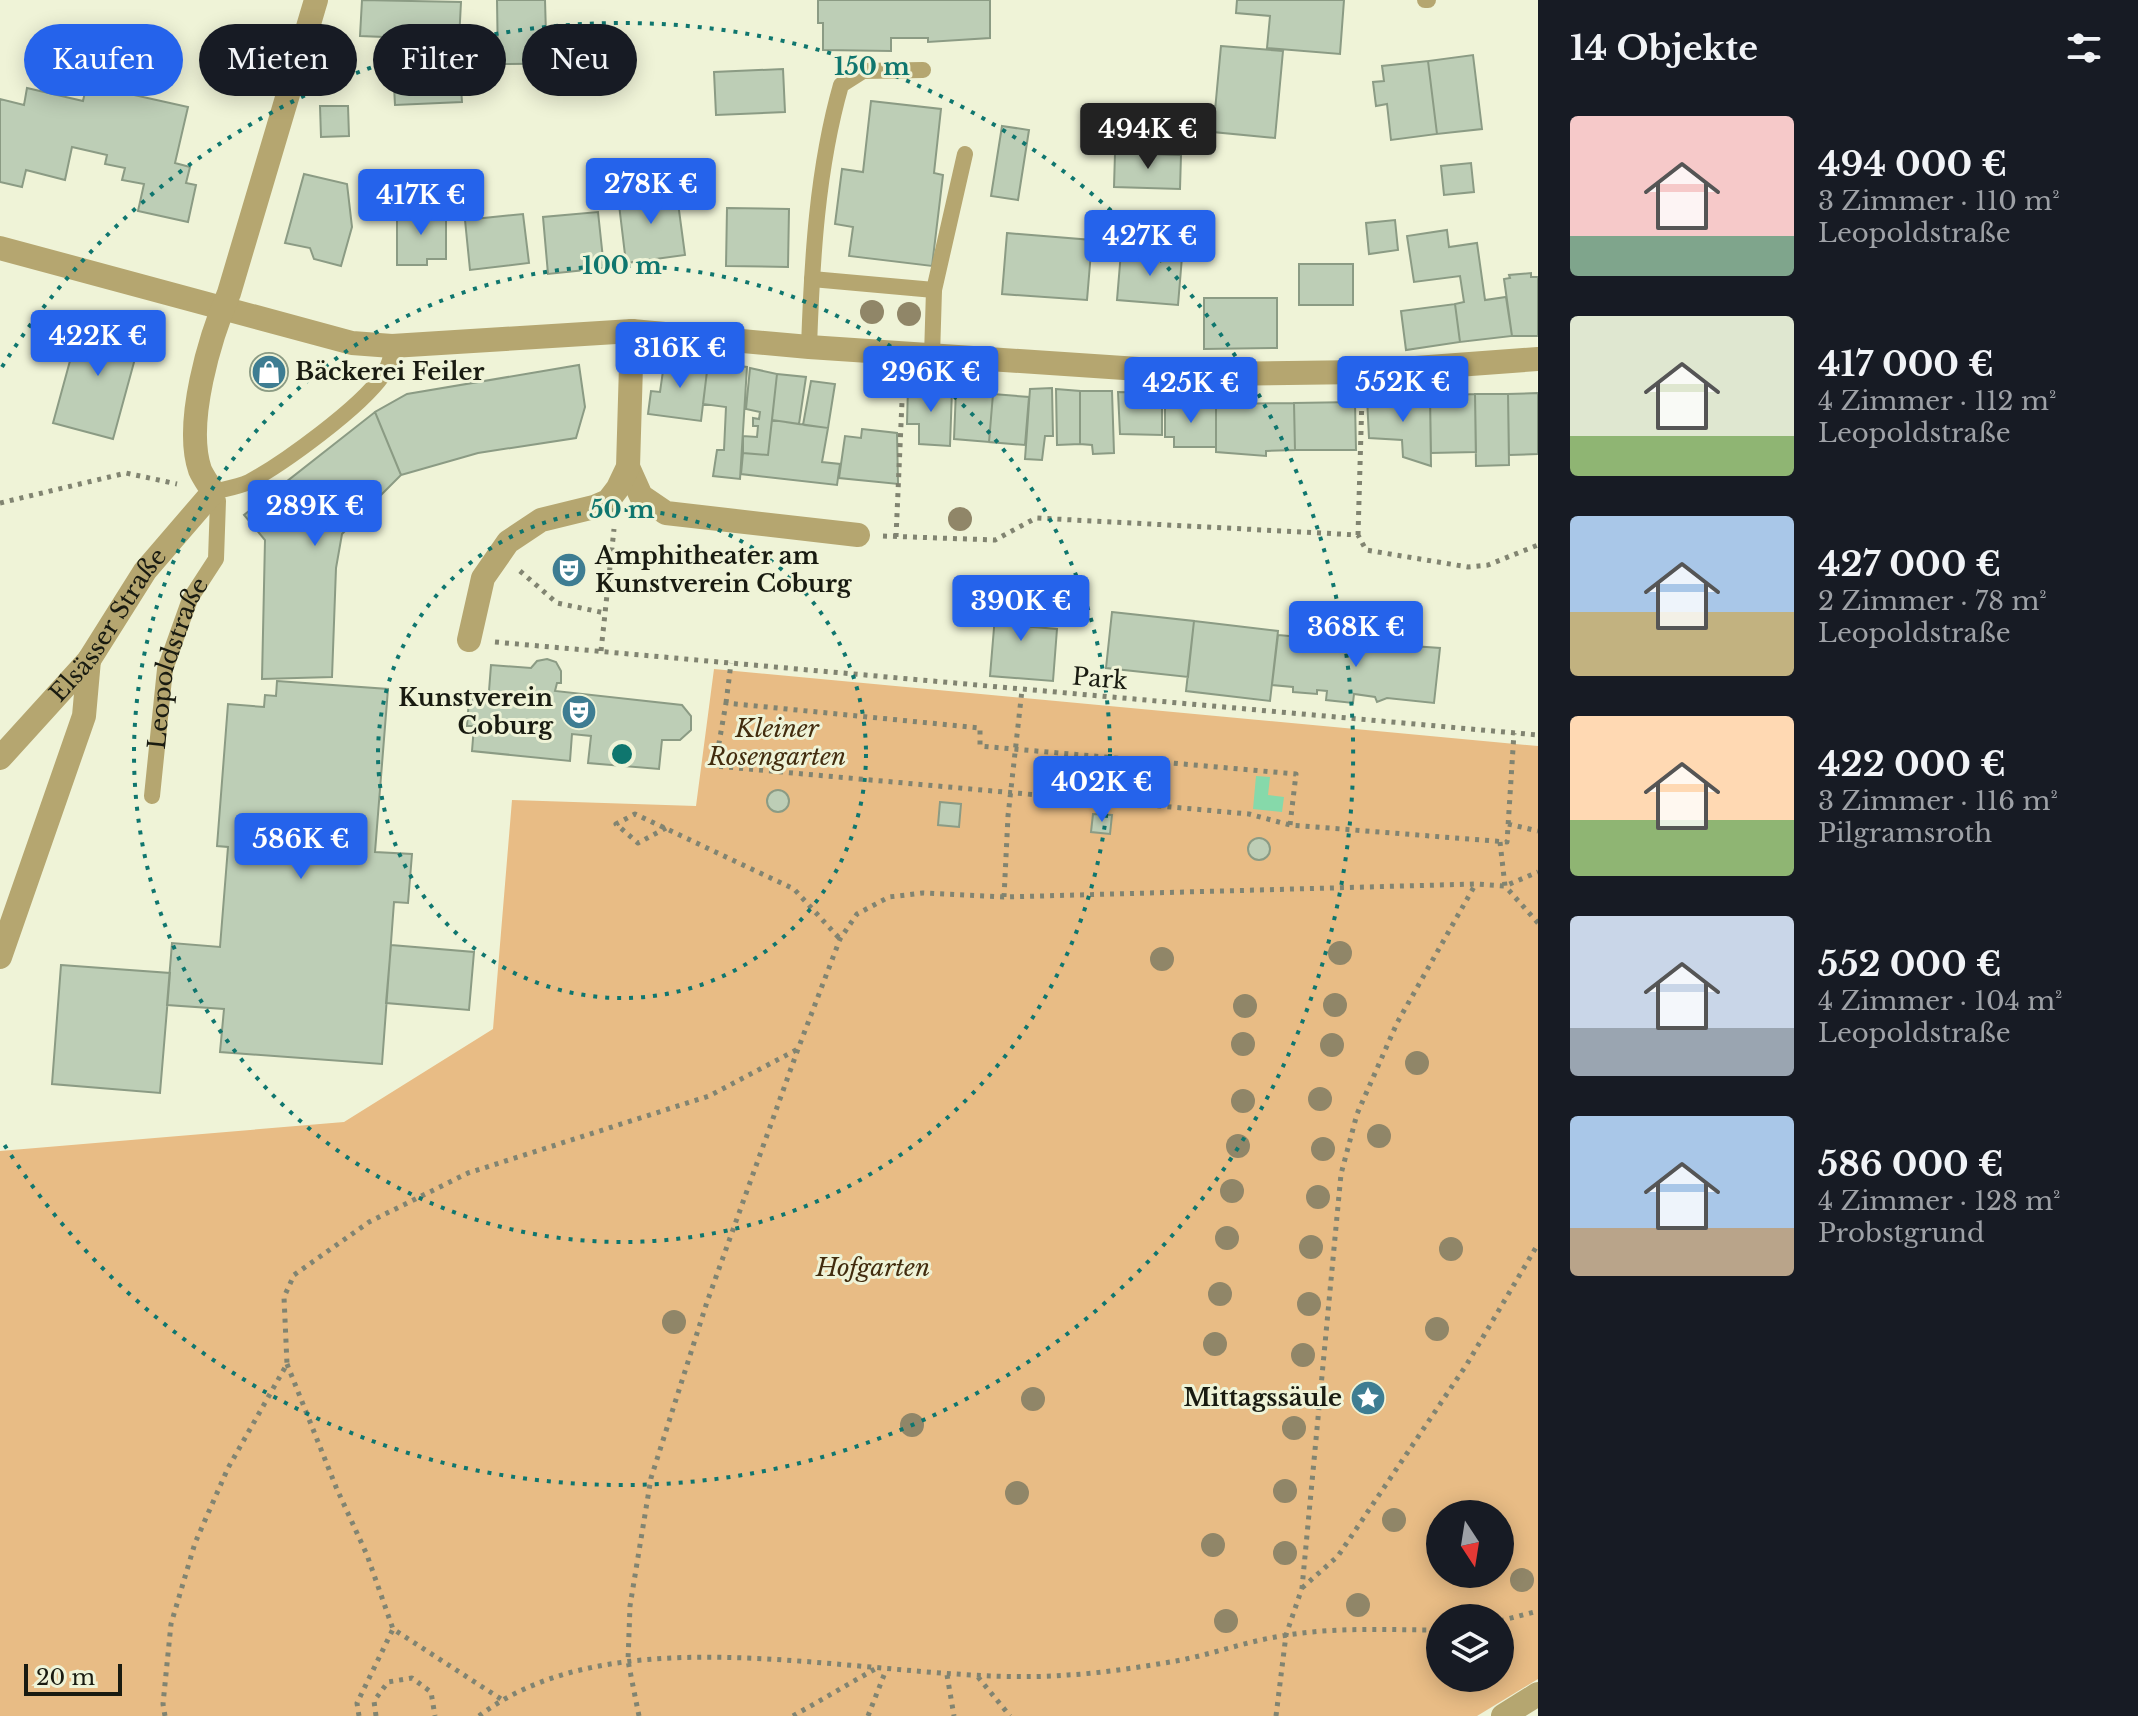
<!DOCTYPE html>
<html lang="de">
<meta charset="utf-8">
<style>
:root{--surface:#171b24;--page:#20242c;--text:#f1f3f6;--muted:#9ea1a6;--accent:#2563eb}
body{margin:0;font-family:"Libre Baskerville",serif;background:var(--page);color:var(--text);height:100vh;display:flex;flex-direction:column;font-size:30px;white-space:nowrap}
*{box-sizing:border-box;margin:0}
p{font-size:26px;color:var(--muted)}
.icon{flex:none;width:44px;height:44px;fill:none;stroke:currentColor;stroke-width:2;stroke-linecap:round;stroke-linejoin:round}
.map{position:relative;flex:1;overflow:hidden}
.sheet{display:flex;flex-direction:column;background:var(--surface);width:600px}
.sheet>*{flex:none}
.hud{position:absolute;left:24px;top:24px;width:760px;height:72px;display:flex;gap:16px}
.needle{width:52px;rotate:168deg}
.fabs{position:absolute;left:1426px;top:1500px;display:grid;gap:16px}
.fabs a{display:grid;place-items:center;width:88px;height:88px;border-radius:50%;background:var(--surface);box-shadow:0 4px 20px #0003;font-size:40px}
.scale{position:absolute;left:24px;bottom:20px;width:98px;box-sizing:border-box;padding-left:8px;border:4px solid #191b11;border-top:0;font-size:22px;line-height:28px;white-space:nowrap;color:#191b11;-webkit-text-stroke:6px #eff3d7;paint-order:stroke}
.price{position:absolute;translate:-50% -68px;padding:0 18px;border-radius:8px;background:var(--accent);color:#fff;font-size:26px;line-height:52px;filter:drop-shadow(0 2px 4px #0008)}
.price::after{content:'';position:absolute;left:50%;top:48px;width:24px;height:18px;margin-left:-12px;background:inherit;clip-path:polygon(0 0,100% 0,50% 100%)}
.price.on{background:#222;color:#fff}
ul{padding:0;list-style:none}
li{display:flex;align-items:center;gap:24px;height:200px;padding:0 32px}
li span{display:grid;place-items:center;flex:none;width:224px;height:160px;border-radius:8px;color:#555}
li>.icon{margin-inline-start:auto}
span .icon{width:96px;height:96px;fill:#fffc;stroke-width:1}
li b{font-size:34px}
h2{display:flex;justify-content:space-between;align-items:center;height:96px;padding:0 32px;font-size:34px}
.chip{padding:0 28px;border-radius:36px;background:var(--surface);box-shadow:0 4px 20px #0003;font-size:28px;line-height:72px}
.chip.on{background:var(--accent);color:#fff}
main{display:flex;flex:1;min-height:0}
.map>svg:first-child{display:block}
.green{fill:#e8bc85;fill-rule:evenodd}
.water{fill:#86d9aa}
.building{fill:#bdceb6;stroke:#8b9b84;stroke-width:2}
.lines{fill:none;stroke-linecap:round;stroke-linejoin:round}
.path{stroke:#818471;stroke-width:5;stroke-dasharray:4 6;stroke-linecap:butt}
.lane{stroke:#b5a670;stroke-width:16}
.street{stroke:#b5a670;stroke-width:24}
.tree{fill:#908668}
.ring{fill:none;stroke:#0f766e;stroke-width:4;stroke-dasharray:4 8}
.labels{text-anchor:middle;stroke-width:6;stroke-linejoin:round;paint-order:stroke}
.poi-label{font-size:24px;font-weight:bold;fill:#191b11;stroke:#eff3d7;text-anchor:start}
.street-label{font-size:24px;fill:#191b11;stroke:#eff3d7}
.park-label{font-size:24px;font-style:italic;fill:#422c0e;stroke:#eff3d7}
.centre{fill:#0f766e;stroke:#eff3d7;stroke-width:4}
.ring-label{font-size:24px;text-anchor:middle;font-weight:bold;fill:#0f766e;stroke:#eff3d7;stroke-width:6;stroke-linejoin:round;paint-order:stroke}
</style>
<main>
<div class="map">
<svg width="1538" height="1716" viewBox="0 0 1538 1716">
<rect width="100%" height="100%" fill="#eff3d7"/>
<!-- green -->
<path class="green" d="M714,669L1538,746V1679L1477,1716H0V1151L344,1122L493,1029L512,800L696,806ZM1440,1514H1500V1574H1440ZM1440,1618H1500V1678H1440Z"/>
<!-- water -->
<path class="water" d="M1256,776L1270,777L1268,795L1284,797L1282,812L1253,809Z"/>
<!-- building -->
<path class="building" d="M362,0L461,2L459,40L360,36Z
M497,0H545L546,34L601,32L602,63L498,64Z
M818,0H990V38L928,42V38H891V51L823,50V23H818Z
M1237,0H1344L1340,54L1267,48L1270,16L1236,13Z
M1221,46L1283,51L1275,138L1213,132Z
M95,49L143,60L134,95L188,107L175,163L190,167L186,183L196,185L188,222L138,211L144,184L122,180L125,168L105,164L107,155L72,147L65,180L26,170L22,187L0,182V99L24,105L27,88L83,101Z
M1473,55L1482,129L1437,134L1428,61Z
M1428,61L1437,134L1391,140L1387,104L1376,106L1373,82L1384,81L1382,66Z
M437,64V73L460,72L462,102L395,105L393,67Z
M783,69L785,112L716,115L714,72Z
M871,101L941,109L934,173L943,175L932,266L849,256L853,227L835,224L842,169L863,172Z
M320,106H348L349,136L321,137Z
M1002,126L1029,130L1018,200L991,196Z
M1115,153L1181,155L1180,189L1114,187Z
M1471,163L1474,192L1444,195L1441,166Z
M304,174L347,184L352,227L341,266L314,259L310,248L285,243Z
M676,188L685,255L626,263L618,196Z
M727,208L789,209L788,267L726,266Z
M397,212H446V259H427V265H397Z
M598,212L604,268L548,274L543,217Z
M523,214L529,263L470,270L465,220Z
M1395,220L1398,250L1369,254L1366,223Z
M1447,230L1449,247L1477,243L1485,300L1506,297L1512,336L1460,342L1455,304L1464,302L1460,276L1414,282L1407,236Z
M1007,233L1092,240L1087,300L1002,294Z
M1121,252L1182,257L1178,305L1117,300Z
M1299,264H1353V305H1299Z
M1531,273V277H1538V336H1512L1504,279L1510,278L1509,275Z
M1204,298H1277V348L1204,349Z
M1455,304L1460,342L1406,350L1401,311Z
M82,317L142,333L113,439L53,423Z
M250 372a19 19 0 1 1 38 0a19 19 0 1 1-38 0Z
M665,357L708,363L701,421L648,414L651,391L660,392Z
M708,363L747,367L740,479L713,476L717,450H724L726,407L703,404Z
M579,365L585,407L576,438L478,453L401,475L375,412L407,394Z
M750,368L777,374L768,455L743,453V436L757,437L758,426H753V418L759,419L760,412L746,409Z
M777,374L806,377L799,424L772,420Z
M811,381L835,384L828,428L803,425Z
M908,386L952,390L950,446L919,444V424H907Z
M1052,388L1053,436H1045L1042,460L1025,459L1030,389Z
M1056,389L1080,391V444L1057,445Z
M956,390L993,394L989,442L954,439Z
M1080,391H1112L1114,453L1093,454L1092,445L1080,444Z
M1118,392L1162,393V435L1120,434Z
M1538,393V454L1509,455L1508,394Z
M993,394L1029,397L1025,445L989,442Z
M1475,394H1508L1509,465L1476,466Z
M1475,394L1476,452L1431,453L1430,396Z
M1430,396L1431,466L1403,457L1402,440L1369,438L1367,398Z
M1355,402L1356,450H1295L1294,403Z
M1294,403L1295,450L1266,451V456L1216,452V404Z
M1165,404H1216V447H1174V437H1165Z
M375,412L401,475L342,534L336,568L332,677L262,679L265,540L244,515Z
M772,420L828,428L822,462L840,464L837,485L741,474L743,453L768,455Z
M862,429L897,433L898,484L839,478L845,436L861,438Z
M997,592L1025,594L1022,626L1057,629L1053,681L990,676Z
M1112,612L1194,621L1188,677L1106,668Z
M1194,621L1278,631L1270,701L1186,691Z
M1278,635L1356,642L1365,638L1369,643L1440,648L1434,703L1387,698L1377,702L1375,697L1354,694L1353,703L1326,700L1327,691L1317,690V694L1293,692V687L1272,685Z
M547,659L556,662L561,671V683H557L555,691L682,705L691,716V730L680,740H662L659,769L588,763L591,736L572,734L570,761L472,751L474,726H467L469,699L477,700L482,691H489L491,665L531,668L537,661Z
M277,681L388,689L375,852L412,854L408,903L394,902L382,1064L220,1052L224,1009L167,1005L172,943L220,947L228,847L217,846L228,704L264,707L265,695L276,696Z
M767 801a11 11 0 1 1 22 0a11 11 0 1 1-22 0Z
M940,802L961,804L959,827L938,825Z
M1093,814L1112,815L1110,834L1091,832Z
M1248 849a11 11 0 1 1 22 0a11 11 0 1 1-22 0Z
M391,945L474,952L469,1010L386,1003Z
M61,965L170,973L160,1093L52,1084Z"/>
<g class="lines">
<!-- path -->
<path class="path" d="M0,503L126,473L177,484
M1358,535L1362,397
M883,536L995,540L1036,518L1358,535L1366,550L1468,567L1488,565L1538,545
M896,537L903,379
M520,571L557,603L605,613
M495,642L1538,735
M601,651L614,529
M726,703L731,663
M1508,824L1538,831
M1290,825L1296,774L980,746V728L726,703L715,766L1249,814L1290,825L1507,842L1514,733
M666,828L638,843L616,824L635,814L794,889L840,939
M1500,842L1505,886L1538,923
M1004,897L1008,816L1022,690
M287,1364L336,1487L367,1555L393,1629L501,1699
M1302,1588L1338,1556L1467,1364L1538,1244
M1500,1621L1538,1611
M947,1675L954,1716
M978,1677L1010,1716
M165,1716L163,1704L171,1624L195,1543L228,1468L287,1364L284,1297L294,1275L369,1222L468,1173L709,1096L798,1049
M359,1716L357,1703L393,1629
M376,1716L374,1701L388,1682L412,1678L431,1692L435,1716
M479,1716C626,1604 893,1689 1068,1675C1103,1673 1141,1667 1176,1661C1214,1654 1250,1640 1288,1635C1339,1627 1389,1630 1440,1630
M639,1716L628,1661L630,1606L651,1478L707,1302L798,1049L840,939L857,914L889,897L923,893L1004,897L1475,884L1505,886L1538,872
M793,1716L875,1669
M868,1716L886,1670
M1276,1716L1286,1635L1302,1588L1341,1174L1357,1114L1397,1023L1475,885"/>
<!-- lane -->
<g class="lane">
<path d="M1425,0H1428"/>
<path d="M812,279L934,290"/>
<path d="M809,347C812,260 817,169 841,85L863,71L923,70"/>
<path d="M932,356L934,290L965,154"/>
<path id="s1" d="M152,796L165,669L190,599L216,559L218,501L213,492C225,489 238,487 249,482C284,463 360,408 383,375C390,365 391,357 392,346"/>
</g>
<!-- street -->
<g class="street">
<path d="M0,248L352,343L392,346L632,331L809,347L1213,374L1362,372L1538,359"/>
<path d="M628,467L641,496L666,513L858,535"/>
<path d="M469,640L483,578L508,542L541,520L594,507L608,501L618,488L628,467L632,331"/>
<path id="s2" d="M0,758L89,660L145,571L213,492C209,485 203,477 200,470C184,423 210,337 229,293L316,0"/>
<path d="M0,957L84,716L89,660"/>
<path d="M1503,1716L1538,1694"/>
</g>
</g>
<!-- trees -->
<g class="tree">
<circle cx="872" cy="312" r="12"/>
<circle cx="909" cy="314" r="12"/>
<circle cx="960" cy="519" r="12"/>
<circle cx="1340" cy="953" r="12"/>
<circle cx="1162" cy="959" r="12"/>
<circle cx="1335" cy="1005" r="12"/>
<circle cx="1245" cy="1006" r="12"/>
<circle cx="1243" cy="1044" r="12"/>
<circle cx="1332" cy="1045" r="12"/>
<circle cx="1417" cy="1063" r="12"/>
<circle cx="1320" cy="1099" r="12"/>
<circle cx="1243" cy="1101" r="12"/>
<circle cx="1379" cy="1136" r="12"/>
<circle cx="1238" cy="1146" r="12"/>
<circle cx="1323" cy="1149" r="12"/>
<circle cx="1232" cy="1191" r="12"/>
<circle cx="1318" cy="1197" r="12"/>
<circle cx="1227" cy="1238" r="12"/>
<circle cx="1311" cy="1247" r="12"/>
<circle cx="1451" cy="1249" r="12"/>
<circle cx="1220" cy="1294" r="12"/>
<circle cx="1309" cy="1304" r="12"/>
<circle cx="674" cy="1322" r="12"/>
<circle cx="1437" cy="1329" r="12"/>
<circle cx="1215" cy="1344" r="12"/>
<circle cx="1303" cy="1355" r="12"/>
<circle cx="1033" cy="1399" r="12"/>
<circle cx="912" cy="1425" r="12"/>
<circle cx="1294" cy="1428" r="12"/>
<circle cx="1285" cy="1491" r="12"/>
<circle cx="1017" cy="1493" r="12"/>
<circle cx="1394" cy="1520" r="12"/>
<circle cx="1213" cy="1545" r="12"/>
<circle cx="1285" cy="1553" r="12"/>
<circle cx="1522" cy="1580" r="12"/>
<circle cx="1358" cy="1605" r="12"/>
<circle cx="1226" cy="1621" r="12"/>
</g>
<!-- distance rings -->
<g class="ring">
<circle cx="622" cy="754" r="244"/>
<circle cx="622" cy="754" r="488"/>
<path d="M2 367A731 731 0 1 1 2 1141"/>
</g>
<!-- icons -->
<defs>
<symbol id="shop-disc" viewBox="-11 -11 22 22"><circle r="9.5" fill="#3e7d92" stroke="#eff3d7"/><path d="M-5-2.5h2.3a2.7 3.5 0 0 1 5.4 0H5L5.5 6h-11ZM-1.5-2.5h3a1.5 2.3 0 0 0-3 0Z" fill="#fff"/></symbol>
<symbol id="theatre-disc" viewBox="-11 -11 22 22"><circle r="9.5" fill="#3e7d92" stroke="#eff3d7"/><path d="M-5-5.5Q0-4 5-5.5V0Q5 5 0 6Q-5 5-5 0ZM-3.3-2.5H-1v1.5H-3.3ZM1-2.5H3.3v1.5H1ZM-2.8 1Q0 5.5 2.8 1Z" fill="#fff"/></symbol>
<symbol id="sight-disc" viewBox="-11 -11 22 22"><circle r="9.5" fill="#3e7d92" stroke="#eff3d7"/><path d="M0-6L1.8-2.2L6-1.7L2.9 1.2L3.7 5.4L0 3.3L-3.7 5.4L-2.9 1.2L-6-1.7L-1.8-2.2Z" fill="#fff"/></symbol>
</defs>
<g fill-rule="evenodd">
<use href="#shop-disc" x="249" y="352" width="40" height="40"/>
<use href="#theatre-disc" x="549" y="550" width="40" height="40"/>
<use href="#theatre-disc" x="559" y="692" width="40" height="40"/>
<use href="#sight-disc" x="1348" y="1378" width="40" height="40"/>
</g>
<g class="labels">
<!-- poi labels -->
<g class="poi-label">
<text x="295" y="380">Bäckerei Feiler</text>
<text x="595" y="564">Amphitheater am<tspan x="595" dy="28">Kunstverein Coburg</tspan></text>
<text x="553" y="706" text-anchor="end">Kunstverein<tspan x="553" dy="28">Coburg</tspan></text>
<text x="1342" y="1406" text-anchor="end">Mittagssäule</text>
</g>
<!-- street labels -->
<g class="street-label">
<text dy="8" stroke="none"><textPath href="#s2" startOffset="172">Elsässer Straße</textPath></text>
<text dy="8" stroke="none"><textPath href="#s1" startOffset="136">Leopoldstraße</textPath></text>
<text transform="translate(1100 679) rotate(5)" y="8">Park</text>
</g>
<!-- park labels -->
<g class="park-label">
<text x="777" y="737">Kleiner<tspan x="777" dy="28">Rosengarten</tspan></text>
<text x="873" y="1276">Hofgarten</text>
</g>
</g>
<circle cx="622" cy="754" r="12" class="centre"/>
<g class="ring-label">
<text x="872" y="75">150 m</text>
<text x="622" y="274">100 m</text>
<text x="622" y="518">50 m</text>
</g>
</svg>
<div class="fabs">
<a><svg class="needle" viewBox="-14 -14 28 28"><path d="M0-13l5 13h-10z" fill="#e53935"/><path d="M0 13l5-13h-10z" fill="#9ea1a6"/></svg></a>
<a><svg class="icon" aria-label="layers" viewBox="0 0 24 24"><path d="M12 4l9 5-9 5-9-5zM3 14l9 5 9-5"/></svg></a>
</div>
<div class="scale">20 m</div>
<b class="price on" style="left:1148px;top:171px">494K €</b>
<b class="price" style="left:651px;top:226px">278K €</b>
<b class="price" style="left:421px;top:237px">417K €</b>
<b class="price" style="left:1150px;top:278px">427K €</b>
<b class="price" style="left:98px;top:378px">422K €</b>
<b class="price" style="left:680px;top:390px">316K €</b>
<b class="price" style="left:931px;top:414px">296K €</b>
<b class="price" style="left:1403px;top:424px">552K €</b>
<b class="price" style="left:1191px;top:425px">425K €</b>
<b class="price" style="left:315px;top:548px">289K €</b>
<b class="price" style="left:1021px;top:643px">390K €</b>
<b class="price" style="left:1356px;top:669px">368K €</b>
<b class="price" style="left:1102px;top:824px">402K €</b>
<b class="price" style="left:301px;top:881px">586K €</b>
<div class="hud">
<a class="chip on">Kaufen</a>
<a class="chip">Mieten</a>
<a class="chip">Filter</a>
<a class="chip">Neu</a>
</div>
</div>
<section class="sheet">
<h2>14 Objekte<svg class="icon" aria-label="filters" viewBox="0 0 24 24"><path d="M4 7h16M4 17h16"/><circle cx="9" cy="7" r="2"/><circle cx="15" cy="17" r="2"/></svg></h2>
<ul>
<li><span style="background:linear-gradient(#f6c9c9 75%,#7fa58c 0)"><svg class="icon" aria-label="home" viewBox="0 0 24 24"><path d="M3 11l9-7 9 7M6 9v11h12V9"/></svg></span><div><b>494 000 €</b><p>3 Zimmer · 110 m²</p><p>Leopoldstraße</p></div></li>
<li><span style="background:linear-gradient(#dfe7d0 75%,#8fb573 0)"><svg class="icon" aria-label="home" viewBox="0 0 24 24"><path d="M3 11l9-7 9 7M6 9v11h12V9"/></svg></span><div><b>417 000 €</b><p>4 Zimmer · 112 m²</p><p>Leopoldstraße</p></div></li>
<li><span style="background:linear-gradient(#a9c7e8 60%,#c2b280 0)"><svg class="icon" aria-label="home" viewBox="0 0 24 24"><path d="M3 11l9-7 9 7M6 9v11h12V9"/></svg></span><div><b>427 000 €</b><p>2 Zimmer · 78 m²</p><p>Leopoldstraße</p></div></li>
<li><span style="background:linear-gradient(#ffd9b3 65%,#8fb573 0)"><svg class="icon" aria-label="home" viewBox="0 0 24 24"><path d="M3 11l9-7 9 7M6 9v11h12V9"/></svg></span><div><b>422 000 €</b><p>3 Zimmer · 116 m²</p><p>Pilgramsroth</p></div></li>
<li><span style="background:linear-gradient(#c9d6e8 70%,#9aa5b1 0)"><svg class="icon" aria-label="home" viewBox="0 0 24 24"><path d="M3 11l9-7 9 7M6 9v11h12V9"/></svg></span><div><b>552 000 €</b><p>4 Zimmer · 104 m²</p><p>Leopoldstraße</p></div></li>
<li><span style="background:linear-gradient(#a9c7e8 70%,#b9a48a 0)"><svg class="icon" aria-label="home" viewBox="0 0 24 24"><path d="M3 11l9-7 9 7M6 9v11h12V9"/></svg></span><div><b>586 000 €</b><p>4 Zimmer · 128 m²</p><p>Probstgrund</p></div></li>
</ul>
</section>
</main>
